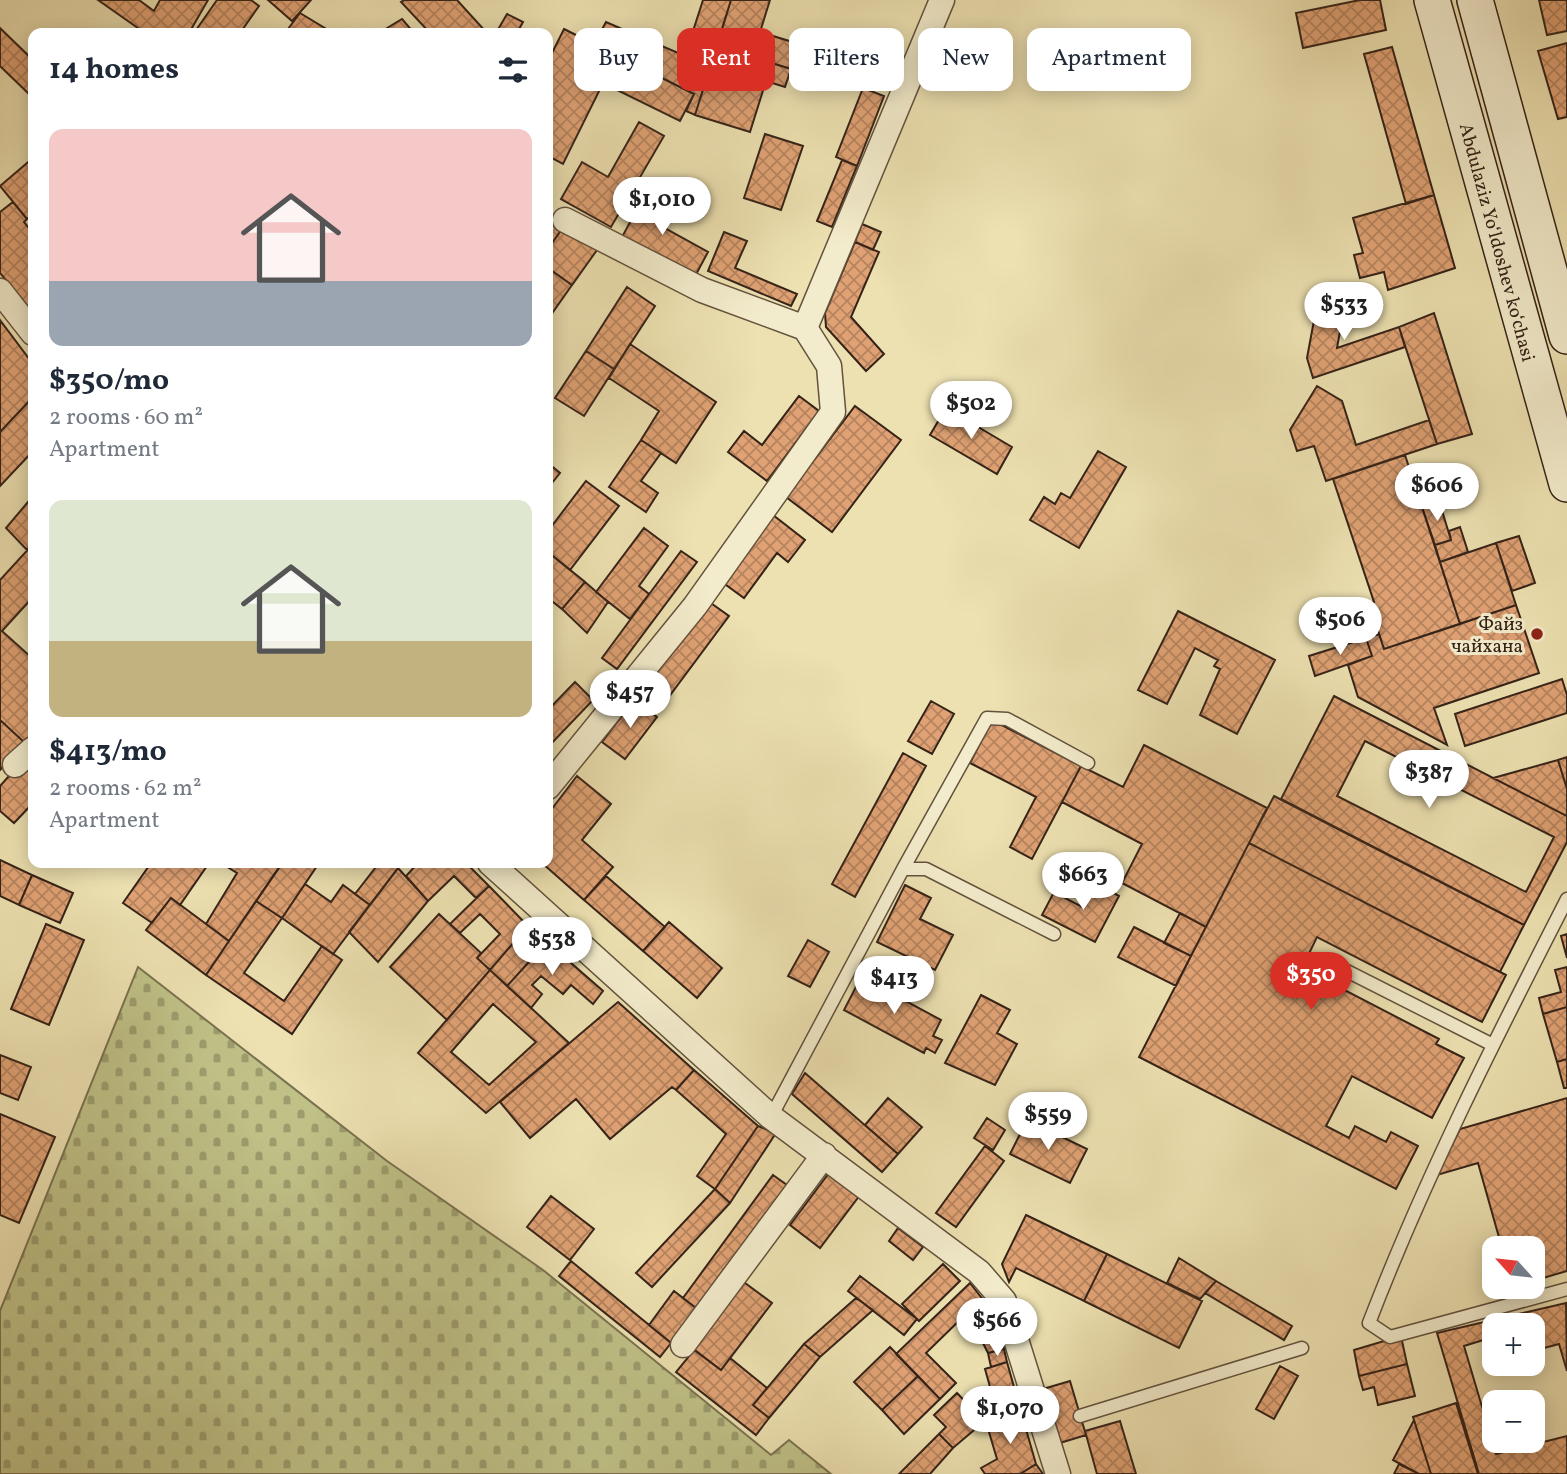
<!DOCTYPE html>
<meta charset="utf-8">
<style>
:root{--surface:#fff;--page:#f2f2f3;--text:#1f2937;--muted:#747a83;--accent:#d93025}
body{margin:0;font-family:Vollkorn,serif;background:var(--page);color:var(--text);height:100vh;display:flex;flex-direction:column;font-size:26px;white-space:nowrap}
*{box-sizing:border-box;margin:0}
p{font-size:23px;color:var(--muted)}
.icon{flex:none;width:38px;height:38px;fill:none;stroke:currentColor;stroke-width:2;stroke-linecap:round;stroke-linejoin:round}
.map{position:relative;flex:1;overflow:hidden}
.side{position:absolute;left:28px;top:28px;width:525px;height:840px;display:flex;flex-direction:column;background:var(--surface);border-radius:14px;box-shadow:0 4px 18px #0003}
.side>*{flex:none}
.top-card{position:absolute;left:574px;top:28px;width:665px;height:63px;display:flex;gap:14px}
.needle{width:46px;rotate:297deg}
.controls{position:absolute;left:1482px;top:1236px;display:grid;gap:14px}
.controls a{display:grid;place-items:center;width:63px;height:63px;border-radius:14px;background:var(--surface);box-shadow:0 4px 18px #0003;font-size:35px}
.price{position:absolute;translate:-50% -60px;padding:0 16px;border-radius:24px;background:#fff;color:#222;font-size:23px;line-height:46px;filter:drop-shadow(0 2px 4px #0008)}
.price::after{content:'';position:absolute;left:50%;top:42px;width:21px;height:16px;margin-left:-10px;background:inherit;clip-path:polygon(0 0,100% 0,50% 100%)}
.price.current{background:var(--accent);color:#fff}
ul{padding:0;list-style:none}
li{display:grid;align-content:center;gap:14px;height:371px;padding:0 21px}
li span{display:grid;place-items:center;height:217px;border-radius:14px;color:#555}
li>.icon{margin-inline-start:auto}
span .icon{width:126px;height:126px;fill:#fffc;stroke-width:1}
li b{font-size:30px}
h2{display:flex;justify-content:space-between;align-items:center;height:84px;padding:0 21px;font-size:30px}
.chip{padding:0 24px;border-radius:14px;background:var(--surface);box-shadow:0 4px 18px #0003;font-size:24px;line-height:63px}
.chip.current{background:var(--accent);color:#fff}
.map>svg:first-child{display:block}
.cemetery{fill:url(#cemetery-stones);stroke:#7a7250;stroke-width:2}
.building{fill:url(#building-cross-hatch);stroke:#352318;stroke-width:2;fill-rule:evenodd}
.lines{fill:none;stroke-linecap:round;stroke-linejoin:round}
.service-casing{stroke:#63523e;stroke-width:15}
.minor-casing{stroke:#63523e;stroke-width:27}
.secondary-casing{stroke:#352318;stroke-width:38}
.service{stroke:#f3eccc;stroke-width:12}
.minor{stroke:#f3eccc;stroke-width:24}
.secondary{stroke:#f3eccc;stroke-width:35}
.poi-dot{fill:#8f2418;stroke:#f3eccc;stroke-width:2.5}
.labels{text-anchor:middle;stroke-width:6;stroke-linejoin:round;paint-order:stroke}
.street-label{font-size:19px;fill:#352318;stroke:#f3eccc}
.poi-label{font-size:19px;fill:#352318;stroke:#f3eccc;text-anchor:end}
</style>
<div class="map">
<svg width="1567" height="1474" viewBox="0 0 1567 1474">
<defs>
<pattern id="cemetery-stones" width="16" height="16" patternUnits="userSpaceOnUse" patternTransform="scale(1.75)"><rect width="16" height="16" fill="#bfc187"/><path d="M2 7V4a2 2 0 0 1 4 0v3zM10 15v-3a2 2 0 0 1 4 0v3z" fill="#9c9c6d"/></pattern>
<pattern id="building-cross-hatch" width="8" height="8" patternUnits="userSpaceOnUse" patternTransform="scale(1.75)"><rect width="8" height="8" fill="#e0a274"/><path d="M0 0l8 8M0 8l8-8" fill="none" stroke="#b6845e"/></pattern>
</defs>
<rect width="100%" height="100%" fill="#ede1b1"/>
<filter id="stains"><feTurbulence type="fractalNoise" baseFrequency=".00286" numOctaves="4"/><feColorMatrix values="0 0 0 0 .2 0 0 0 0 .09 0 0 0 0 .02 0 0 0 .5 -.17"/></filter>
<radialGradient id="worn" r=".72"><stop offset=".6" stop-color="#630" stop-opacity="0"/><stop offset="1" stop-color="#630" stop-opacity=".3"/></radialGradient>
<!-- cemetery -->
<path class="cemetery" d="M138,967L387,1161L543,1270L771,1455L789,1440L831,1474H0V1311Z"/>
<!-- building -->
<path class="building" d="M98,0H139L154,11L160,0H208L189,33H145Z
M217,0H251L259,6L240,33H194Z
M268,0H311L292,21Z
M404,0H457L487,33H430L401,2Z
M703,0H731L695,115L686,111L694,94L594,44L606,22L685,56Z
M731,0H770L760,32L799,44L791,69L717,46Z
M1360,0H1380L1386,30L1303,48L1296,13Z
M1539,0H1567V31L1547,35Z
M300,13L333,33H285Z
M507,14L523,22L517,33H496Z
M402,19L414,33H379Z
M0,28L33,60V98L0,66Z
M564,29L694,94L680,121L603,83L563,164L548,156V61Z
M1567,43V117L1558,119L1538,51Z
M717,46L791,69L785,87L766,81L750,132L695,115Z
M1392,47L1434,195L1406,204L1364,54Z
M863,88L884,96L857,166L836,157Z
M639,122L664,136L611,227L561,199L582,162L608,177Z
M765,134L803,146L781,210L744,198Z
M33,158V214L27,219L0,186Z
M842,160L857,166L832,227L817,221Z
M649,187L668,197L654,222L708,252L694,278L622,237Z
M1434,195L1455,268L1388,290L1384,272L1360,278L1354,255L1363,253L1353,218Z
M13,202L27,219L24,222L33,233V313L0,273V212Z
M548,211L564,226L548,249Z
M862,224L881,232L873,250L855,242Z
M564,226L597,250L572,285L548,268V249Z
M724,232L747,241L735,268L797,294L791,306L708,271Z
M855,242L879,252L851,317L884,354L866,371L826,327L825,313Z
M548,268L572,285L548,319Z
M627,287L655,306L614,369L586,351Z
M1318,299L1345,304L1337,348L1399,327L1405,347L1313,378L1307,358Z
M1434,313L1472,434L1437,444L1399,327Z
M0,320L33,364V397L0,432Z
M630,344L716,402L676,463L641,440L659,411L609,378Z
M586,351L614,369L584,416L555,398Z
M1317,386L1342,401L1356,445L1429,420L1437,444L1326,481L1314,446L1297,451L1290,430Z
M799,396L819,411L767,481L728,452L744,431L762,445Z
M33,397V451L0,486V432Z
M855,406L901,440L832,532L786,497Z
M946,408L1012,447L997,474L930,435Z
M641,440L661,453L641,481L658,493L646,512L609,487Z
M1098,451L1126,467L1079,548L1030,520L1044,497L1055,504L1061,493L1070,498Z
M1405,455L1460,624L1384,649L1369,603L1374,602L1333,479Z
M548,463L560,473L548,488Z
M586,481L619,506L570,570L548,552V531Z
M33,496V543L27,550L6,528Z
M1439,501L1451,540L1435,545L1422,507Z
M773,515L805,540L788,562L777,553L744,598L722,582Z
M1460,527L1468,552L1440,562L1435,545L1451,540L1449,531Z
M644,528L668,546L639,586L649,594L630,619L596,592Z
M1519,536L1535,583L1512,591L1496,543Z
M1496,543L1516,605L1460,624L1440,562Z
M33,544V597L2,631L33,659V733L25,743L0,720V580Z
M681,551L697,562L617,669L602,658Z
M548,552L585,582L562,609L548,598Z
M585,582L608,602L587,633L562,609Z
M708,601L729,616L665,702L644,686Z
M1516,605L1539,673L1434,708L1447,745L1358,697L1348,665L1372,656L1366,638L1379,634L1384,649Z
M1178,611L1275,660L1237,734L1200,715L1220,669L1214,666L1218,660L1195,648L1167,704L1138,690Z
M1366,638L1372,656L1315,676L1309,656Z
M1562,679L1567,695V713L1465,746L1455,714Z
M575,682L593,700L548,747V710Z
M1334,696L1567,816V842L1524,925L1281,799ZM1365,741L1554,837L1526,892L1337,796Z
M634,700L657,717L625,759L602,742Z
M931,701L954,714L932,754L908,741Z
M0,720L25,743L0,770Z
M992,720L1081,766L1032,859L1010,847L1036,797L970,763Z
M1144,745L1267,808L1206,927L1122,883L1142,844L1062,802L1081,766L1123,787Z
M903,753L926,766L855,897L832,884Z
M1567,757V789L1558,760Z
M1558,760L1567,789V816L1493,778Z
M18,766L33,772V803L14,823L0,811V786Z
M577,776L611,804L582,840L613,867L584,900L542,863H548V814Z
M1274,796L1524,925L1500,972L1249,843Z
M1249,843L1506,975L1482,1022L1317,937L1302,968L1439,1039L1436,1044L1464,1058L1432,1118L1352,1076L1326,1126L1349,1138L1355,1126L1386,1142L1391,1132L1418,1146L1396,1189L1139,1057Z
M0,860L32,875L19,905L0,896Z
M151,863H209L180,905L171,898L152,923L123,903Z
M221,863L281,865L229,941L206,924L237,873Z
M282,863H319L282,918L256,901Z
M379,863H393L398,868L370,905L355,894Z
M418,863H466L489,886L476,898L454,876L428,901L406,876Z
M398,868L428,901L378,962L349,932Z
M32,875L73,893L60,923L19,905Z
M606,876L665,927L643,951L584,900Z
M305,884L331,902L343,885L370,905L333,954L282,918Z
M1097,884L1119,896L1095,942L1042,915L1054,892L1084,908Z
M905,885L931,898L920,919L953,935L935,970L877,942Z
M489,886L528,926L490,970L477,958L500,934L480,914L460,933L450,924Z
M171,898L229,941L206,975L146,930Z
M256,901L282,918L244,973L284,1001L322,946L342,960L292,1034L206,975Z
M1180,913L1206,927L1191,956L1164,943Z
M439,914L481,953L477,958L490,970L447,1020L390,967Z
M669,922L722,968L697,998L643,951Z
M46,924L84,940L49,1025L11,1009Z
M528,926L547,942L507,986L490,970Z
M1134,927L1191,956L1176,986L1118,957Z
M1567,934V958L1561,936Z
M808,940L829,952L810,987L788,976Z
M547,942L603,991L593,1004L571,985L563,994L541,976L532,985L542,994L531,1008L507,986Z
M1567,967V1007L1543,1014L1539,998L1561,992L1555,970Z
M490,970L569,1043L486,1113L418,1053ZM493,1004L536,1042L489,1085L451,1052Z
M861,977L941,1020L933,1036L942,1040L935,1053L926,1048L924,1053L844,1010Z
M981,995L1010,1010L997,1033L1017,1044L995,1085L945,1063Z
M618,1002L694,1070L676,1090L672,1087L610,1139L576,1099L530,1138L500,1102Z
M1567,1007V1059L1557,1062L1543,1014Z
M0,1055L31,1067L18,1100L0,1093Z
M1567,1059V1088H1564L1557,1062Z
M694,1070L758,1126L715,1189L697,1176L726,1134L676,1090Z
M805,1073L898,1154L882,1172L792,1094Z
M888,1098L922,1127L898,1154L865,1125Z
M1567,1098V1271L1533,1281V1248H1502L1478,1163L1437,1175L1460,1129Z
M0,1114L55,1137L19,1223L0,1215Z
M987,1118L1005,1130L993,1150L974,1138Z
M1027,1120L1087,1149L1070,1183L1010,1154Z
M758,1126L776,1133L730,1203L715,1189Z
M985,1146L1004,1161L956,1227L936,1213Z
M829,1173L860,1195L820,1248L790,1225Z
M773,1175L787,1185L696,1308L683,1298Z
M715,1189L730,1203L652,1287L636,1273Z
M551,1196L594,1229L570,1260L527,1227Z
M1026,1215L1107,1254L1084,1301L1016,1268L1009,1282L1002,1264Z
M898,1228L923,1247L913,1260L889,1241Z
M1107,1254L1202,1301L1179,1348L1084,1301Z
M1179,1258L1216,1281L1200,1299L1167,1283Z
M571,1261L671,1343L660,1357L559,1276Z
M943,1264L960,1281L919,1321L902,1304Z
M1494,1266V1286H1513L1492,1292L1486,1269Z
M860,1276L917,1319L904,1335L848,1291Z
M741,1280L772,1303L721,1370L691,1347Z
M1216,1281L1292,1326L1284,1340L1205,1293Z
M970,1283L995,1315L976,1329L965,1315L926,1353L956,1383L940,1399L896,1354Z
M674,1291L696,1308L671,1343L649,1325Z
M856,1298L873,1310L820,1357L804,1344Z
M1566,1303L1567,1371L1559,1344L1533,1351V1325H1494V1344L1493,1337L1464,1346L1496,1454L1567,1436V1474H1479L1437,1333Z
M995,1315L1004,1349L988,1353L976,1329Z
M1401,1336L1407,1364L1359,1376L1354,1350Z
M804,1344L820,1357L769,1418L753,1405Z
M890,1347L918,1376L882,1410L854,1382Z
M1004,1349L1007,1362L991,1367L988,1353Z
M694,1350L721,1370L730,1358L767,1388L753,1405L769,1418L756,1435L676,1372Z
M1007,1362L1021,1412L999,1419L985,1369Z
M1407,1364L1415,1396L1378,1405L1374,1387L1363,1390L1359,1376Z
M1280,1366L1298,1376L1274,1419L1256,1409Z
M918,1376L940,1399L904,1434L882,1410Z
M1070,1381L1086,1435L1060,1443L1043,1389Z
M957,1393L977,1414L987,1403L993,1414L953,1448L939,1434L946,1427L934,1415Z
M1456,1403L1478,1474H1431L1413,1417Z
M1021,1412L1036,1464L1020,1474H985L981,1468L997,1459L986,1422Z
M1414,1420L1431,1474H1419L1393,1460Z
M1120,1421L1136,1474H1097L1085,1431Z
M939,1434L953,1448L930,1474H899Z
M1036,1464L1043,1474H1020Z
M1399,1464L1419,1474H1394Z"/>
<g class="lines">
<defs>
<path id="service" d="M903,869L987,718L1007,719L1088,763
M1567,899C1496,1038 1425,1177 1369,1323L1390,1337L1567,1289
M1329,962L1493,1045
M771,1117L903,869H926L1054,934
M1080,1416L1302,1348"/>
<path id="minor" d="M565,220L702,290L805,328
M0,291L33,333
M15,765L33,749
M548,787L695,606L833,412L829,366L805,328L942,0
M490,863L771,1117L979,1272L1004,1301L1058,1474
M683,1345L824,1155"/>
<path id="secondary" d="M1432,0L1567,484
M1475,0L1567,336"/>
</defs>
<!-- service casing -->
<use href="#service" class="service-casing"/>
<!-- minor casing -->
<use href="#minor" class="minor-casing"/>
<!-- secondary casing -->
<use href="#secondary" class="secondary-casing"/>
<!-- service -->
<use href="#service" class="service"/>
<!-- minor -->
<use href="#minor" class="minor"/>
<!-- secondary -->
<use href="#secondary" class="secondary"/>
</g>
<!-- markers -->
<circle class="poi-dot" cx="1537" cy="634" r="7"/>
<g class="labels">
<!-- street labels -->
<g class="street-label">
<text transform="translate(1498 242) rotate(75)" y="7">Abdulaziz Yoʻldoshev koʻchasi</text>
</g>
<!-- poi labels -->
<g class="poi-label">
<text x="1523" y="630">Файз<tspan x="1523" dy="22">чайхана</tspan></text>
</g>
</g>
<rect width="100%" height="100%" filter="url(#stains)"/>
<rect width="100%" height="100%" fill="url(#worn)"/>
</svg>
<div class="controls">
<a><svg class="needle" viewBox="-14 -14 28 28"><path d="M0-13l5 13h-10z" fill="#e53935"/><path d="M0 13l5-13h-10z" fill="#747a83"/></svg></a>
<a>+</a>
<a>−</a>
</div>
<b class="price" style="left:662px;top:237px">$1,010</b>
<b class="price" style="left:1344px;top:342px">$533</b>
<b class="price" style="left:971px;top:441px">$502</b>
<b class="price" style="left:1437px;top:523px">$606</b>
<b class="price" style="left:1340px;top:657px">$506</b>
<b class="price" style="left:630px;top:730px">$457</b>
<b class="price" style="left:1429px;top:810px">$387</b>
<b class="price" style="left:1083px;top:912px">$663</b>
<b class="price" style="left:552px;top:977px">$538</b>
<b class="price current" style="left:1311px;top:1012px">$350</b>
<b class="price" style="left:894px;top:1016px">$413</b>
<b class="price" style="left:1048px;top:1152px">$559</b>
<b class="price" style="left:997px;top:1358px">$566</b>
<b class="price" style="left:1010px;top:1446px">$1,070</b>
<div class="top-card">
<a class="chip">Buy</a>
<a class="chip current">Rent</a>
<a class="chip">Filters</a>
<a class="chip">New</a>
<a class="chip">Apartment</a>
</div>
<section class="side">
<h2>14 homes<svg class="icon" aria-label="filters" viewBox="0 0 24 24"><path d="M4 7h16M4 17h16"/><circle cx="9" cy="7" r="2"/><circle cx="15" cy="17" r="2"/></svg></h2>
<ul>
<li><span style="background:linear-gradient(#f6c9c9 70%,#9aa5b1 0)"><svg class="icon" aria-label="home" viewBox="0 0 24 24"><path d="M3 11l9-7 9 7M6 9v11h12V9"/></svg></span><div><b>$350/mo</b><p>2 rooms · 60 m²</p><p>Apartment</p></div></li>
<li><span style="background:linear-gradient(#dfe7d0 65%,#c2b280 0)"><svg class="icon" aria-label="home" viewBox="0 0 24 24"><path d="M3 11l9-7 9 7M6 9v11h12V9"/></svg></span><div><b>$413/mo</b><p>2 rooms · 62 m²</p><p>Apartment</p></div></li>
</ul>
</section>
</div>
